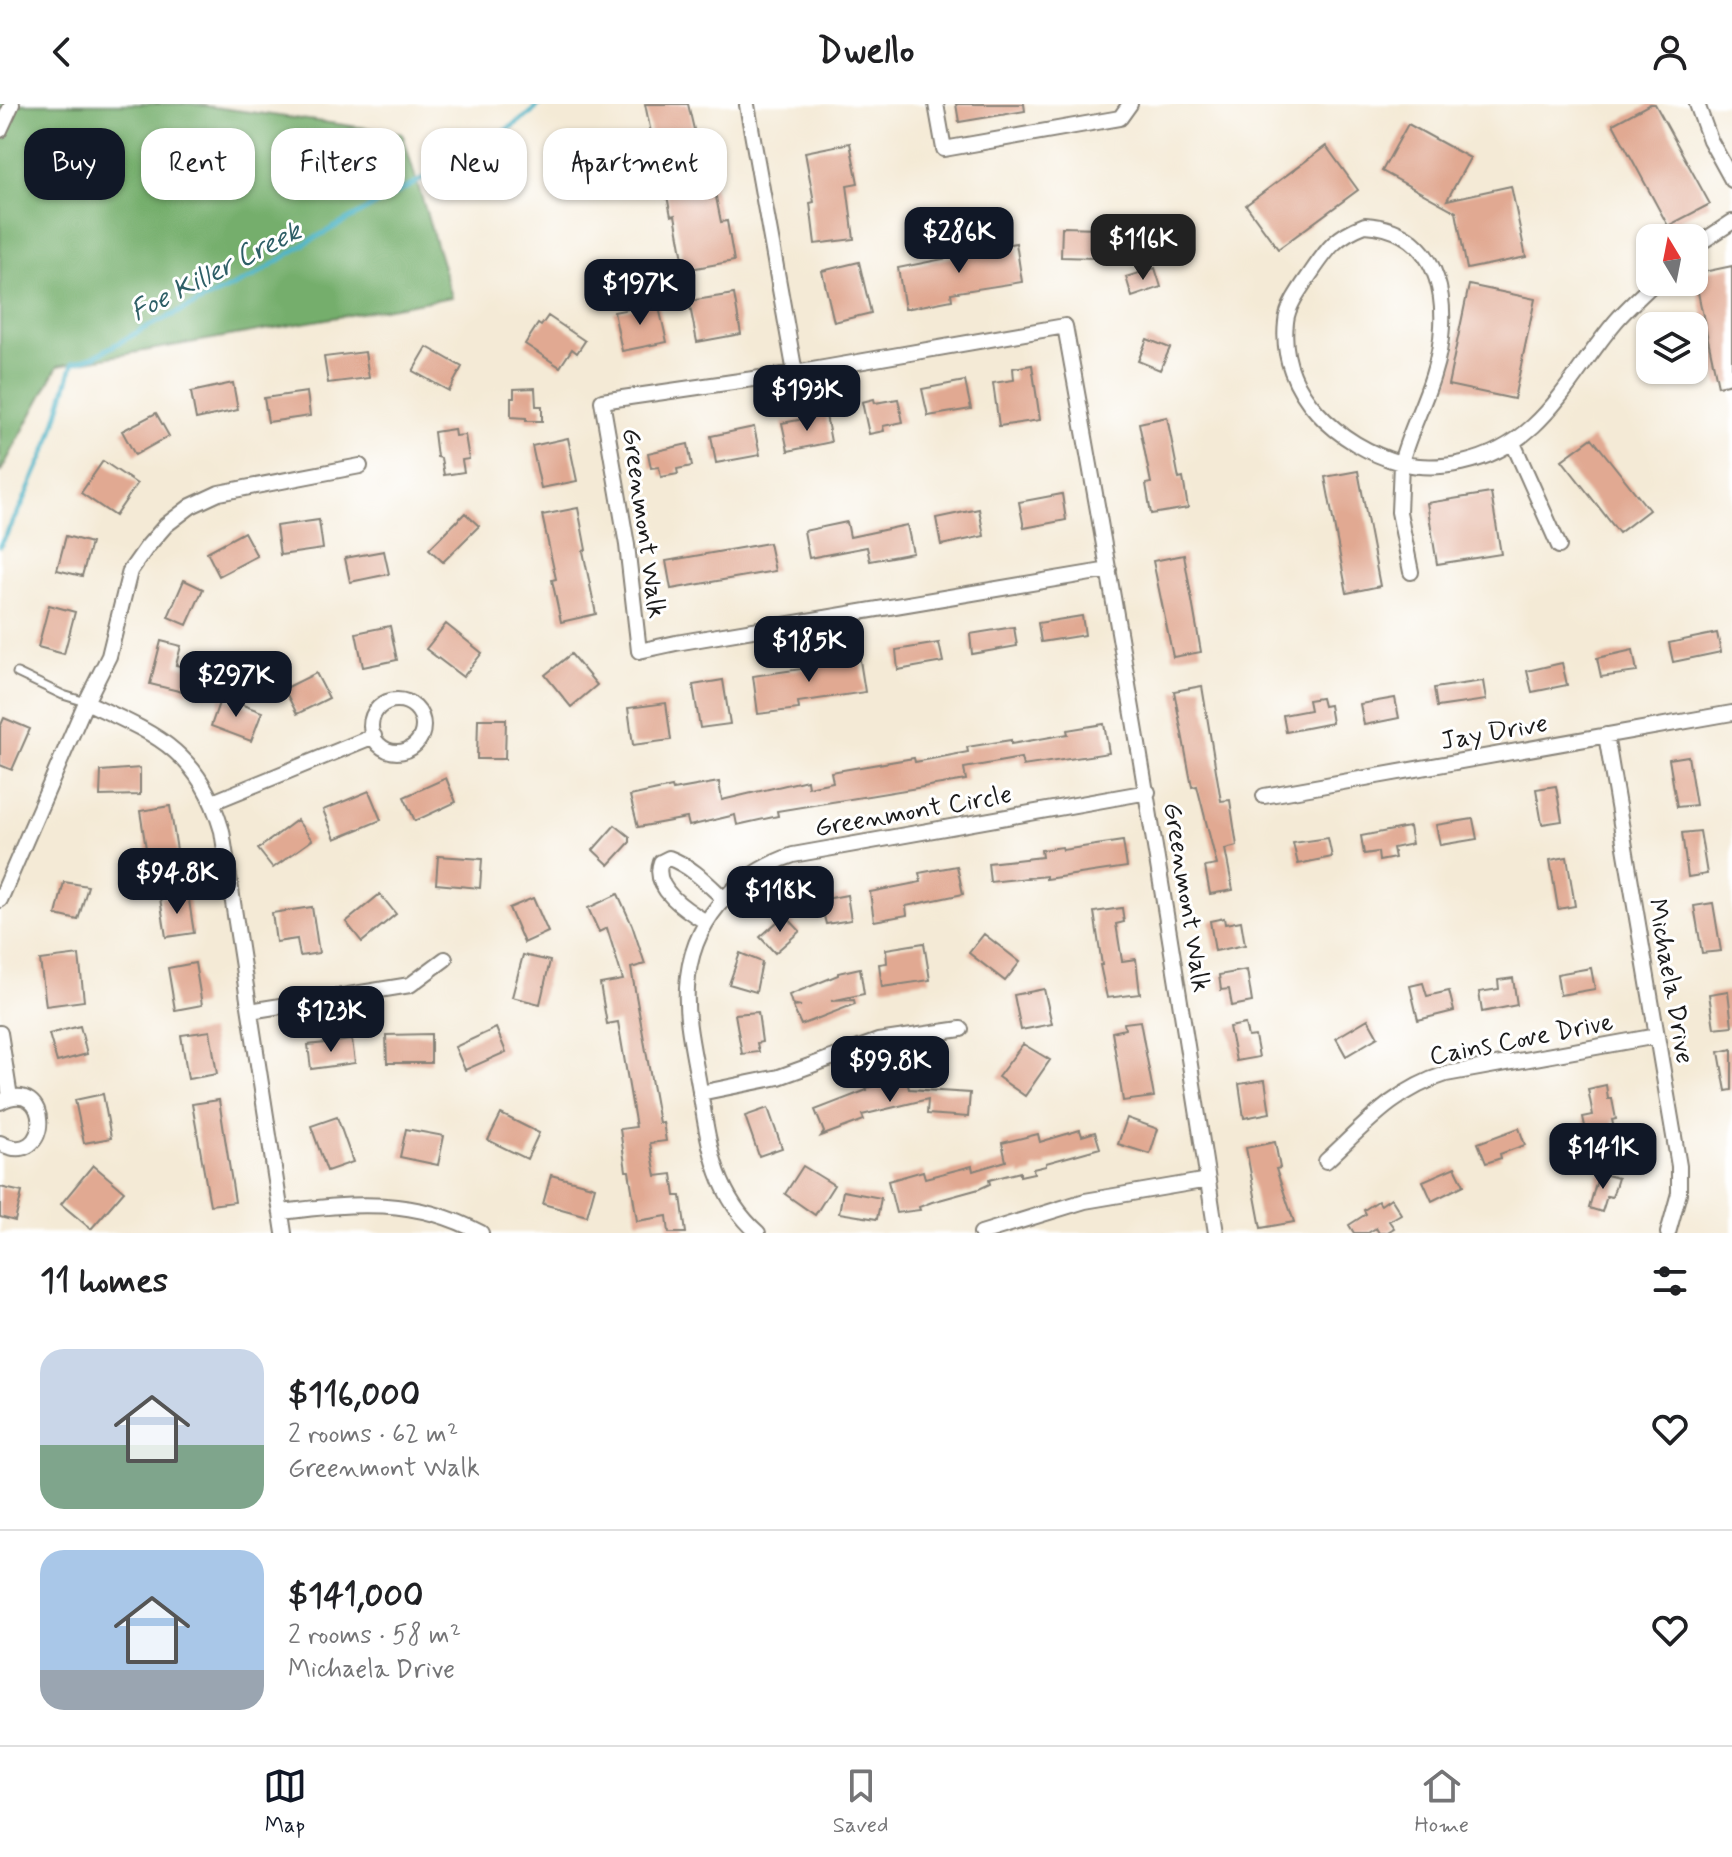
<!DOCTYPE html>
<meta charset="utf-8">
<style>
:root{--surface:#fff;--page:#f2f2f2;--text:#202124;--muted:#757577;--line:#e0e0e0;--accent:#111827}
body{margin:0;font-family:Mynerve,sans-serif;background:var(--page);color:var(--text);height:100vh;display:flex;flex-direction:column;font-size:30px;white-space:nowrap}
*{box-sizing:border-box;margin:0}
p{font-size:26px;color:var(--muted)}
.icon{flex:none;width:44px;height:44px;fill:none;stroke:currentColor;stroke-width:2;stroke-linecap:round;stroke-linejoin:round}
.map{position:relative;height:1129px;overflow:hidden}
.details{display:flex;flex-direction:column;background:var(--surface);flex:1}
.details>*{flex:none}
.guide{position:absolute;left:24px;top:24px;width:800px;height:72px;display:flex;gap:16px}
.needle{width:52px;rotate:350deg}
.fabs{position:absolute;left:1636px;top:120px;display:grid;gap:16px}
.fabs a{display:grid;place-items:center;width:72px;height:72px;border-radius:16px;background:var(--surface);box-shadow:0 2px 6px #0004;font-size:40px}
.price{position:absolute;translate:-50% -68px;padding:0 18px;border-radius:16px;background:var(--accent);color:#fff;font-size:26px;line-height:52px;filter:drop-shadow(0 2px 4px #0008)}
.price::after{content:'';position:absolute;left:50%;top:48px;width:24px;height:18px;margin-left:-12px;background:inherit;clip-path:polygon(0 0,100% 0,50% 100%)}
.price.current{background:#222;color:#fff}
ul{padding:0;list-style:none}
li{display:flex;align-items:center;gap:24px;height:200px;padding:0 40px}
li+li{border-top:2px solid var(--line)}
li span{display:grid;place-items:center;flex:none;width:224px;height:160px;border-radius:24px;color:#555}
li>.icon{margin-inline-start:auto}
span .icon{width:96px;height:96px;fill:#fffc;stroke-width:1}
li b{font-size:34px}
h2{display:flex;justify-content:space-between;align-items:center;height:96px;padding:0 40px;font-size:34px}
.pill{padding:0 28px;border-radius:24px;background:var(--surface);box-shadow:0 2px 6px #0004;font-size:28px;line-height:72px}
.pill.current{background:var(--accent);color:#fff}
header{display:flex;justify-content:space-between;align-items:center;height:104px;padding:0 40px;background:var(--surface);font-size:36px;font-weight:700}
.dock{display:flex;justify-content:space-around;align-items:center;height:112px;border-top:2px solid var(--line);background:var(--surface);font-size:22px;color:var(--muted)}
.dock a{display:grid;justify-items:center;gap:4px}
.dock .current{color:var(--accent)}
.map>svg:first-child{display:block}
.forest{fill:#75ae6c;stroke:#486544;stroke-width:2}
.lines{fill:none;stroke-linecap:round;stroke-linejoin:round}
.stream{stroke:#44b0c2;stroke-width:5}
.building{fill:#e1a992}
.service-casing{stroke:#888379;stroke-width:11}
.minor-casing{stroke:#888379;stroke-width:18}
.service{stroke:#fff;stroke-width:7}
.minor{stroke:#fff;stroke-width:14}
.labels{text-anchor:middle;stroke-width:6;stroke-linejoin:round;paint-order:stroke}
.street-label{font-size:26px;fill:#1c1c1c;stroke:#fff}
.water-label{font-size:28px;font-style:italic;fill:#2e5f67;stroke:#fff}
</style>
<header><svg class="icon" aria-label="back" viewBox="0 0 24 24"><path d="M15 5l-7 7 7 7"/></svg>Dwello<svg class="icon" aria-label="person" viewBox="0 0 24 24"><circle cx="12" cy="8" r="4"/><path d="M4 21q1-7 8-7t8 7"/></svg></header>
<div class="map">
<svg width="1732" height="1129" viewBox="0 0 1732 1129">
<rect width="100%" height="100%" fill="#fff"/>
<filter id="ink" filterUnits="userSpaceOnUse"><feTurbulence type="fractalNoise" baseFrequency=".0125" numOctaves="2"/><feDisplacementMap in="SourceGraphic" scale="16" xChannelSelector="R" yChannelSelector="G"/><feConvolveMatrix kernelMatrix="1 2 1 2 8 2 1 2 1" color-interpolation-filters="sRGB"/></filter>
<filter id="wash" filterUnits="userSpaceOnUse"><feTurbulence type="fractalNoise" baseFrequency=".006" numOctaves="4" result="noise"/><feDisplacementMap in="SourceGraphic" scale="32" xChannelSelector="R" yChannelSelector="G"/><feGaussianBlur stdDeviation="1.8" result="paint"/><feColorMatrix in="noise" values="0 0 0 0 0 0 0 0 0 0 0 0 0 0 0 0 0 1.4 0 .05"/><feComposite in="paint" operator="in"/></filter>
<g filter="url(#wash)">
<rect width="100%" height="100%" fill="#f4ead6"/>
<!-- forest -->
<path class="forest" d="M0,0H192L402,29L452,193L58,262L0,369Z"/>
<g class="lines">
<!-- stream -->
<path class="stream" d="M0,442L21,403L50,337L73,259L95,252L147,223L253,173L311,136L481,43L530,10L539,0"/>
</g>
<g id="blocks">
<!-- building -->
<path class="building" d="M645,0H688L696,34L654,43Z
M956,0H1024L1025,7L959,18Z
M1650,0H1655L1710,100L1668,122L1613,20Z
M1408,20L1470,54L1447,96L1511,82L1526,153L1467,165L1456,108L1382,67Z
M850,39L858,79L847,81L854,135L815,140L810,99L814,98L805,48Z
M1326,42L1358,86L1278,145L1246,101Z
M709,58L721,118L727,117L734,157L685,166L675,111L671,112L662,67Z
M1062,123L1098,124L1097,154L1061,153Z
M1016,139L1022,178L951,189L952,196L905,205L898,164L963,151V148Z
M859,158L871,209L834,218L822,167Z
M1732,162V279L1718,282L1694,170Z
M1155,164L1161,183L1132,193L1126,173Z
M1469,181L1535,195L1514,295L1448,281Z
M734,190L741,230L697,238L689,197Z
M658,199L667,238L622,247L614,208Z
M548,212L585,237L577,249L572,245L560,263L525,240L538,220L541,222Z
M1147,235L1170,244L1160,266L1138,257Z
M427,243L462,263L449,287L413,267Z
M365,248L369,274L328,279L324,253Z
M1032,261L1040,316L999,322L993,279L1014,276L1013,264Z
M965,277L971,305L928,312L922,285Z
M233,279L238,306L196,315L191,288Z
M535,284L536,302H542V317H526V314L511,313V294H514V285Z
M307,288L310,312L268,318L264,294Z
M874,295L875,299L898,295L903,318L883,322L884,327L869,330L862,298Z
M156,309L169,332L135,351L122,327Z
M826,311L831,338L788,347L782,319Z
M1167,313L1179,375L1183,374L1188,404L1151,410L1146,380L1151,379L1139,319Z
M754,323L760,351L716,359L711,332Z
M454,325L455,332L465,331L469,355L462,356L464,368L444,371L441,354L437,353L434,328Z
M568,334L577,377L541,384L532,342Z
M1592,334L1649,406L1619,429L1562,356Z
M688,340L692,362L677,365L678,370L661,373L659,363L651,364L648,349Z
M103,357L137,380L115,412L81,389Z
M1358,367L1380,482L1347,489L1325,373Z
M1491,389L1501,450L1437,460L1427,399Z
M1062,390L1066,416L1024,424L1019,398Z
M578,404L586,446L583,447L596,510L561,518L552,476L556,475L542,411Z
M979,405L984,432L941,441L936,414Z
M465,409L479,422L443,458L429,445Z
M319,416L323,445L280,451L276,422Z
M847,418L850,433L907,421L913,449L870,457L867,443L809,454L804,427Z
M244,428L257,452L219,472L207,448Z
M66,432L91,439L82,472L57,466Z
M769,439L775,467L671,485L666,457Z
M384,447L389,470L350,478L345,454Z
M1184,451L1201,548L1173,553L1153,457Z
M184,476L203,485L187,521L168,513Z
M49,501L75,508L64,550L38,543Z
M1082,512L1085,531L1041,538L1038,519Z
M446,520L482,549L463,573L426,545Z
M390,522L397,556L363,563L356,529Z
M1014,523L1017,542L972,550L970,530Z
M1717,529L1721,548L1673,558L1669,539Z
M161,537L181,542L176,561L193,565L187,589L150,580Z
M939,539L943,558L898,566L896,546Z
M1633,546L1637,568L1601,573L1597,554Z
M571,550L597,581L571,603L545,571Z
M859,550L865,588L798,598L799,605L758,610L753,572L815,563L814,557Z
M1562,559L1567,581L1532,588L1527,567Z
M316,569L329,594L297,610L284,585Z
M723,576L730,620L700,624L693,581Z
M1483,577L1486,596L1437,603L1434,584Z
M1202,582L1221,697L1230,696L1237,742L1225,745L1233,786L1210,790L1205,763L1217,761L1197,682L1192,683L1174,587Z
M221,593L262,608L251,637L211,622Z
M1321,594L1323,602L1329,601L1332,619L1286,628L1283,611L1310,606L1308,596Z
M1395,594L1399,614L1364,621L1360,600Z
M666,599L671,636L633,641L628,604Z
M4,614L30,625L12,666L0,661V623Z
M478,615H506L505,655H477Z
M1104,620L1109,649L1023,662L1021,654L964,664L966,676L777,707L778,712L737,721L735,711L689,722L687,714L638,723L630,692L672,683L673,686L719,678L722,696L807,676L808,683L833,678L831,668L914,654L915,658L968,648L967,643L1011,636V640L1068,630L1067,626Z
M1688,652L1696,701L1677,703L1669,655Z
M140,664V691L100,692L101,667Z
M446,674L456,698L415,717L404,693Z
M1556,682L1562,717L1542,720L1536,685Z
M369,687L381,716L335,735L323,706Z
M170,702L179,759L149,763L140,707Z
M1473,715L1477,735L1440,741L1436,721Z
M297,716L312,736L273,764L258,745Z
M615,721L630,733V738L609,761L593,746Z
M1409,723L1412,740L1393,744L1395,754L1379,757L1378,748L1364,750L1361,732Z
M1700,727L1707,770L1688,773L1682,729Z
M1328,734L1332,753L1298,760L1293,739Z
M1123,737L1127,763L1046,775V772L990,778L988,759L1042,753L1041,746L1062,743L1063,746Z
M438,752L482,755L480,784L436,780Z
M1567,753L1575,802L1558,805L1550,756Z
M957,762L963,790L906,802L907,811L874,817L870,788L921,778L919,769Z
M64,778L88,782L78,816L56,811Z
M188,790L194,829L166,833L160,794Z
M380,790L396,810L362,838L346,818Z
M618,790L632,821L645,860L631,864L659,1019L663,1018L666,1037L650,1039L656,1072L672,1070L675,1092H681L686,1129H669L667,1112L637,1117L629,1067H626L620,1025L636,1023L618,918L607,920L600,880L623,876L607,824L599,828L588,804Z
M847,791L851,816L826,820L820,796Z
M533,794L548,828L524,839L509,804Z
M1713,799L1721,847L1702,849L1694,802Z
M312,803L319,849L300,852L297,835L276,838L272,809Z
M1122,804L1124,818L1116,820L1122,857L1136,855L1140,890L1107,894L1100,861H1102L1094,808Z
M785,811L800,827L775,849L760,833Z
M1224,814L1225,820L1241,817L1245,841L1215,847L1210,817Z
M984,830L1020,858L1005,877L969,849Z
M924,839L930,876L882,883L879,860L887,859L886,845Z
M740,849L762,858L756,888L729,880Z
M79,851L84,897L46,902L40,856Z
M523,851L550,857L540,900L512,893Z
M195,859L202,901L175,906L168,864Z
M860,864L864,890L831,897L854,896L855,900L801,921L793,903L801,902L792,900L789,891L838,871V869Z
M1591,864L1595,885L1560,891L1557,870Z
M1247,866L1252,898L1232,902L1229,885L1221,886L1219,871Z
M1513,874L1517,901L1482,908L1479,888L1499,885L1498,876Z
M1423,879L1427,892L1449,887L1454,907L1418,916L1410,882Z
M1044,885L1052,920L1021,926L1014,891Z
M1728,887L1732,922L1714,924L1709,890Z
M758,908L762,938L757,939L759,948L742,950L735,910Z
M1368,915L1378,933L1346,952L1336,934Z
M1140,917L1154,993L1123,997L1112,928L1125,925L1124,919Z
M1245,920L1248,933L1255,932L1259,953L1236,957L1229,923Z
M80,922L87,950L57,958L49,930Z
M496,924L506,948L465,966L455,943Z
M210,927L217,970L188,975L181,931Z
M431,930V959H387L386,931Z
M352,936L355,959L311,965L308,941Z
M1023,940L1050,956L1025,992L998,973Z
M1732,945V986L1726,987L1719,948Z
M906,974L909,985L970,989L968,1013L927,1010L928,995L862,1011L864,1016L821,1032L824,1028L815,1006L867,986L866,984Z
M1265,976L1270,1009L1244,1014L1239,980Z
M1606,981L1608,995H1612L1616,1015L1612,1016L1615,1029L1597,1032L1595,1025L1586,1027L1583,1013L1593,1011L1588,985Z
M103,990L111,1034L84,1039L75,996Z
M219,996L235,1098L210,1101L192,1000Z
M768,1004L782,1044L759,1052L745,1012Z
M501,1010L539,1029L527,1055L488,1036Z
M337,1013L353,1058L327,1067L311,1022Z
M1127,1014L1158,1025L1150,1050L1118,1040Z
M1519,1024L1525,1041L1500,1050L1501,1054L1486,1059L1478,1039Z
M406,1025L444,1032L438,1061L400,1053Z
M1080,1026L1082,1032L1095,1028L1100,1044L1046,1059V1062L1033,1065L1034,1069L1020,1072V1068L989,1076L990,1080L979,1085L932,1098L919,1103L920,1106L896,1109L888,1077L923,1067L925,1074L972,1062L973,1067L1006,1057L1002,1039L1038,1030L1040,1038Z
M1275,1038L1280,1064L1276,1065L1294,1118L1261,1124L1246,1044Z
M93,1061L124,1087L91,1125L61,1100Z
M803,1062L834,1081L815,1111L785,1090Z
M1455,1063L1464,1081L1432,1097L1423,1077Z
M1599,1069L1618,1074L1612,1093L1607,1092L1602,1108L1589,1104Z
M551,1071L595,1083L587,1112L543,1100Z
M0,1083L22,1088L15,1117L0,1113Z
M843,1087L881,1094L877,1115L839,1109Z
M1391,1094L1401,1110L1389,1117L1394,1124L1386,1129H1379L1376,1124L1368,1129H1354L1349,1121L1366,1110L1364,1106L1378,1097L1381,1101Z"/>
</g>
</g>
<g filter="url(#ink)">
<use href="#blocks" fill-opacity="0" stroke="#888379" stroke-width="2"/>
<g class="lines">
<defs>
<path id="service" d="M17,569L63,591L86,598"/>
<path id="minor" d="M936,0L944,45L1120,14L1130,0
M1697,0L1710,36L1732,76
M747,1L795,269
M0,26L12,0
M1365,121C1445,126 1453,208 1433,271C1424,301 1409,328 1401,359C1339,342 1278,288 1286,218C1287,202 1302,182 1311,169C1328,144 1336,132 1365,121Z
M1694,143L1732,118
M1513,339L1559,442
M1109,466L676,539L639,547L627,441L602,297L795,269L1065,222C1120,524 1170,826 1216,1129
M1411,468L1399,408L1401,359C1421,364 1443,363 1462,359C1544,341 1567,275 1616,217C1628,203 1642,191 1655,178
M371 622a26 26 0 1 1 52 0a26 26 0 1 1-52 0Z
M86,598C157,631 198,646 222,727L284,1129
M1606,631L1679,1062V1089L1668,1129
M1264,692L1732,609
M213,698L374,632
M0,796L86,598L109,552L130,467L147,443L166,421L191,402L219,389L360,362
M706,818C686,806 651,784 661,758L669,754C691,762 707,779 723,794
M250,907L410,881L445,855
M0,929L10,993
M700,989L779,973L878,937L961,925
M0,998C53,970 52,1067 0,1039
M1326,1057C1365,1021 1394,986 1446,970L1657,932
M281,1108C353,1099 415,1093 481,1129
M758,1129C715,1091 709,1041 700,987C695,954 685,918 687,884C690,819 734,771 793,751L1148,688
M981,1129L1085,1097L1208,1076"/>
</defs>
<!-- service casing -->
<use href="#service" class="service-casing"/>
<!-- minor casing -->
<use href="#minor" class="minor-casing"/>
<!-- service -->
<use href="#service" class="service"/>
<!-- minor -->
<use href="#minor" class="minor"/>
</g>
</g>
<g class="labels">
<!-- street labels -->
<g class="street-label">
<text transform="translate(645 419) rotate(82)" y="9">Greenmont Walk</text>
<text transform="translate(1494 627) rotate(-10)" y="9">Jay Drive</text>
<text transform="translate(913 706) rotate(-10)" y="9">Greenmont Circle</text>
<text transform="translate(1188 793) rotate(81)" y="9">Greenmont Walk</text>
<text transform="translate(1672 877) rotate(80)" y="9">Michaela Drive</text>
<text transform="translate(1521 934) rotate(-11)" y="9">Cains Cove Drive</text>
</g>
<!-- water labels -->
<g class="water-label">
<text transform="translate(215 166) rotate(-27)" y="10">Foe Killer Creek</text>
</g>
</g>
</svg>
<div class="fabs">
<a><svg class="needle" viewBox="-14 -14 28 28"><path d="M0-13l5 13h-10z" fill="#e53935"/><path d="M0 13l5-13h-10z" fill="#757577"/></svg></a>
<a><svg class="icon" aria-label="layers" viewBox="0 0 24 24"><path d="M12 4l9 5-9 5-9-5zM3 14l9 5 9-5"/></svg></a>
</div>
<b class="price" style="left:959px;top:171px">$286K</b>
<b class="price current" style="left:1143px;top:178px">$116K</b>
<b class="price" style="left:640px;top:223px">$197K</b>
<b class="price" style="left:807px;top:329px">$193K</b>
<b class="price" style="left:809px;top:580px">$185K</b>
<b class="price" style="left:236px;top:615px">$297K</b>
<b class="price" style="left:177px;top:812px">$94.8K</b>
<b class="price" style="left:780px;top:830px">$118K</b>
<b class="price" style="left:331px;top:950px">$123K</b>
<b class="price" style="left:890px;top:1000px">$99.8K</b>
<b class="price" style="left:1603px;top:1087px">$141K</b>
<div class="guide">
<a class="pill current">Buy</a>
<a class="pill">Rent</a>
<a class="pill">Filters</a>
<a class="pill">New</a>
<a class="pill">Apartment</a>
</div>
</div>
<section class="details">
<h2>11 homes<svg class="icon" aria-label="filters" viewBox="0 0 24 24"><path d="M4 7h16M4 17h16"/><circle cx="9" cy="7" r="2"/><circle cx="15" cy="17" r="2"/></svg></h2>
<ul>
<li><span style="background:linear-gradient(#c9d6e8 60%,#7fa58c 0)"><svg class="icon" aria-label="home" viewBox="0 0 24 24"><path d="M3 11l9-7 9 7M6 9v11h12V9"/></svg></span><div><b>$116,000</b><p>2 rooms · 62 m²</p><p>Greenmont Walk</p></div><svg class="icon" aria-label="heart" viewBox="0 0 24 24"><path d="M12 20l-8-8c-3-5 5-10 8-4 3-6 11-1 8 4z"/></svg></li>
<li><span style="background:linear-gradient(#a9c7e8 75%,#9aa5b1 0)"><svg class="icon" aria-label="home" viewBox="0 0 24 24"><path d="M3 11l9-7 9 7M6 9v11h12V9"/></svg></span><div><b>$141,000</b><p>2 rooms · 58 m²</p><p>Michaela Drive</p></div><svg class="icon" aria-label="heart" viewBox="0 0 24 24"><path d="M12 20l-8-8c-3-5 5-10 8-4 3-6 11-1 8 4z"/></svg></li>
</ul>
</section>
<nav class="dock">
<a class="current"><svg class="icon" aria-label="map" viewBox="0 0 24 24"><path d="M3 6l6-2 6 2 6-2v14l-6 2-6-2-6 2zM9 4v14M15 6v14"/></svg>Map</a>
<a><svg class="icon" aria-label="saved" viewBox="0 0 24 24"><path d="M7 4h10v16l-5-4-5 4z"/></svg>Saved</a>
<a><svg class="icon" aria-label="home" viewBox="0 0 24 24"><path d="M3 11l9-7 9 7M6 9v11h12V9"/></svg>Home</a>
</nav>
